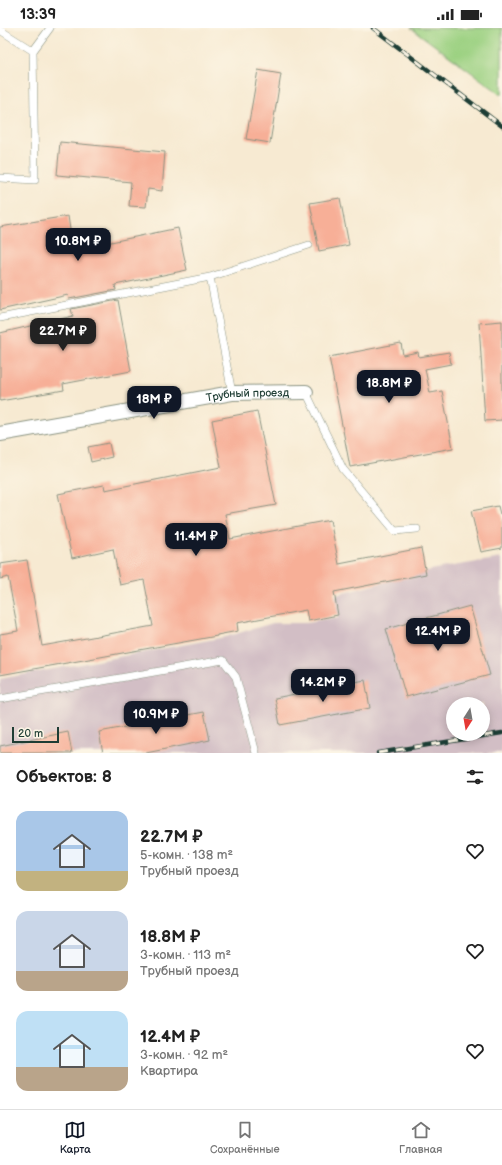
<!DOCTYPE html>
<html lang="ru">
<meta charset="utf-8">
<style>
:root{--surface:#fff;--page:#f2f2f2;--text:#222;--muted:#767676;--line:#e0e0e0;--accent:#111827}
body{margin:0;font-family:"Balsamiq Sans",sans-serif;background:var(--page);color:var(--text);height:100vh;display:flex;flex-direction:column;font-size:15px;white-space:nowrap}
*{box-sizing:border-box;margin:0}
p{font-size:13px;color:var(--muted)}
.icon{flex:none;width:22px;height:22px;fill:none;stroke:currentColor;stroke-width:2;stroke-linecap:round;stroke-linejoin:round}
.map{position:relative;height:725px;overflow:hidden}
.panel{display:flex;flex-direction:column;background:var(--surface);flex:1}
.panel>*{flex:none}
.needle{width:26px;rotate:191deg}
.controls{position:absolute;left:446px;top:669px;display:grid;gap:8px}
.controls a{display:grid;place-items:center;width:44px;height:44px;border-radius:50%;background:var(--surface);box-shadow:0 2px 10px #0003;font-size:20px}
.scale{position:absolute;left:12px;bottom:10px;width:47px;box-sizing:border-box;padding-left:4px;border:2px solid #1f3d34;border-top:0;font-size:11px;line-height:14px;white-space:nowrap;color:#1f3d34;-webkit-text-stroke:3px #fcf5e5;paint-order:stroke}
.price{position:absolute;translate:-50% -34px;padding:0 9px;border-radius:8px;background:var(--accent);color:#fff;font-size:13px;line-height:26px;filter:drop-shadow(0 1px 2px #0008)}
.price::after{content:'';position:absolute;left:50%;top:24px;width:12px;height:9px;margin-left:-6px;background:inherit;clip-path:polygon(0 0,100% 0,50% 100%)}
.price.selected{background:#222;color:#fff}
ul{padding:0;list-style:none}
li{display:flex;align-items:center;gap:12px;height:100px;padding:0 16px}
li span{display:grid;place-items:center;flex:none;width:112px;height:80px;border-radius:12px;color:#555}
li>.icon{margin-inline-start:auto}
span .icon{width:48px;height:48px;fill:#fffc;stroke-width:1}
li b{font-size:17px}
h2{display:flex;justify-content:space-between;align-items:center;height:48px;padding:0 16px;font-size:17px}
.status{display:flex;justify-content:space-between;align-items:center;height:28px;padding:0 20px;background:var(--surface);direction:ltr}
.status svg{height:11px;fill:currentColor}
.tab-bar{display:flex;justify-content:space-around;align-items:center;height:56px;border-top:1px solid var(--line);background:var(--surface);font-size:11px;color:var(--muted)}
.tab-bar a{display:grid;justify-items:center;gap:2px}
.tab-bar .selected{color:var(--accent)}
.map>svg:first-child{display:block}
.industrial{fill:#d2bec5;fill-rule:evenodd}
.green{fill:#9cd182;stroke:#5e875b}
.building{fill:#f7af97}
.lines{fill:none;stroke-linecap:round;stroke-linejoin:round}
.lane-casing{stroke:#8b9483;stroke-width:8}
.street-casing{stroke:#8b9483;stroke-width:16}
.lane{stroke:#fff;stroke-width:7}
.street{stroke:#fff;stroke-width:14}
.rail-casing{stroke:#1f3d34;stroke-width:4.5}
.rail{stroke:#fcf5e5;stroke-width:3;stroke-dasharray:9;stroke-linecap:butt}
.labels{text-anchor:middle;stroke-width:3;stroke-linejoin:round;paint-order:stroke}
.street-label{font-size:11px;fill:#1f3d34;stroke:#fcf5e5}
</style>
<div class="status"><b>13:39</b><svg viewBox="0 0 49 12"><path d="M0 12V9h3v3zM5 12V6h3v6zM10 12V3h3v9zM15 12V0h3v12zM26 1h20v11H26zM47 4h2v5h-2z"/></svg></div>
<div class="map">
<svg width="502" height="725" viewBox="0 0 502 725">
<rect width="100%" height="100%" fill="#fcf5e5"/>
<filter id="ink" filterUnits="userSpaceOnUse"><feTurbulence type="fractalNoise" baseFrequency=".025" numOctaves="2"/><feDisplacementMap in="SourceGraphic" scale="8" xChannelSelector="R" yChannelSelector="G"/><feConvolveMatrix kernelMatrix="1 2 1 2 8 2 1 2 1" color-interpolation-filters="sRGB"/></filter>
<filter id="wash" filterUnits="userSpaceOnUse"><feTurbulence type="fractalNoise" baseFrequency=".012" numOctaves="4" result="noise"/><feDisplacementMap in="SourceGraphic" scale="16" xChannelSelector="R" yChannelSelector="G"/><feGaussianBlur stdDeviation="0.9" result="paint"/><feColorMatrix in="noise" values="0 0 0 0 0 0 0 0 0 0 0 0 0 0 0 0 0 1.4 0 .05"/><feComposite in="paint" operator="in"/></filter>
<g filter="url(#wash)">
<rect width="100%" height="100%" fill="#f7ead2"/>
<!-- industrial -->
<path class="industrial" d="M502,530V725H0V651L225,609L273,595H306L338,590L336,567L435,541ZM453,676H483V706H453Z"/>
<!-- green -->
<path class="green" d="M411,0H502V67Z"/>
<g id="blocks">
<!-- building -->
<path class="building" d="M258,42L281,46L270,115L246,111Z
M60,114L165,124L162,163L148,161L146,179L129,178L131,154L57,147Z
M340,170L349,217L319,223L310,175Z
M68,188L73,222L178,200L187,242L115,257L116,262L69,271L68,267L0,282V199Z
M118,272L131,343L63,356L64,362L0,373V305L73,288L71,281Z
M502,293V392L485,393L479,295Z
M401,315L403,327L418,324L419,329L449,324L451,336L425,341L430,365L442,363L453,420L350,439L329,329Z
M257,383L276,477L225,486L230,511L330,492L339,536L421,520L426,546L334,564L338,587L308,593L306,582L237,595L238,603L217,607V608L0,647V606L18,603L8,549L0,551V536L27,532L42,618L153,598L144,552L120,557L113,521L72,530L58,466L104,457L105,462L221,439L212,392Z
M109,415L112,429L91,434L88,419Z
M498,478L500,486H502V520L481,524L471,483Z
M470,578L490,647L406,669L386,601Z
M365,652L370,680L280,697L275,670Z
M204,684L210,712L146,725H103L99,704Z
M68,704L72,725H0V718Z"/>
</g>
</g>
<g filter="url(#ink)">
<use href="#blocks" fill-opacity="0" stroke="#8b9483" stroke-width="1"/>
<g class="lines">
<defs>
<path id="lane" d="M0,2L33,23L35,152L0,150
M33,23L50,0
M210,249L232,365
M0,290L210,249L309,217
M306,364L343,441L395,503L417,501
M0,671L223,632L236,649L256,725"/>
<g id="street">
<path id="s1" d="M0,406L232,365L306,364"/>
</g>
</defs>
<!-- lane casing -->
<use href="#lane" class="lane-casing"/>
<!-- street casing -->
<use href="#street" class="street-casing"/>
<!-- lane -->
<use href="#lane" class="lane"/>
<!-- street -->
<use href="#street" class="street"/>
<defs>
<path id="rail" d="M373,0L502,98
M378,725L502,705"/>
</defs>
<!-- rail casing -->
<use href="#rail" class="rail-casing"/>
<!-- rail -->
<use href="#rail" class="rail"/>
</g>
</g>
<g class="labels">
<!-- street labels -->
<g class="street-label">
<text dy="4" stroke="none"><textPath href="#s1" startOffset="251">Трубный проезд</textPath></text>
</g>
</g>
</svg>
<div class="controls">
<a><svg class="needle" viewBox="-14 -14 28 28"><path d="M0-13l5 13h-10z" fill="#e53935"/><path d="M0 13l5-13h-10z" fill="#767676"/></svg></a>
</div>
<div class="scale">20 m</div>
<b class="price" style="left:78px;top:234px">10.8M ₽</b>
<b class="price selected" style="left:63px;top:324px">22.7M ₽</b>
<b class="price" style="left:389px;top:376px">18.8M ₽</b>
<b class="price" style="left:154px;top:392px">18M ₽</b>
<b class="price" style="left:196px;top:529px">11.4M ₽</b>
<b class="price" style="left:438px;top:624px">12.4M ₽</b>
<b class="price" style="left:323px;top:675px">14.2M ₽</b>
<b class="price" style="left:156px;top:707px">10.9M ₽</b>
</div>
<section class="panel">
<h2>Объектов: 8<svg class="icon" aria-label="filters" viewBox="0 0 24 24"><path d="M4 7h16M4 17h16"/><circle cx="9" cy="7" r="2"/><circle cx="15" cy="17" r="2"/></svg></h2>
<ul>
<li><span style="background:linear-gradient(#a9c7e8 75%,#c2b280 0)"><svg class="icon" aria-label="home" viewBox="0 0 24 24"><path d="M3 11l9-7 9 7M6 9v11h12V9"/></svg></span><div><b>22.7M ₽</b><p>5-комн. · 138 m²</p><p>Трубный проезд</p></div><svg class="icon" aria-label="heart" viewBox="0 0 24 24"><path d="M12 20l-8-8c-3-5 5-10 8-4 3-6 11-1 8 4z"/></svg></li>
<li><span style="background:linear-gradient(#c9d6e8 75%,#b9a48a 0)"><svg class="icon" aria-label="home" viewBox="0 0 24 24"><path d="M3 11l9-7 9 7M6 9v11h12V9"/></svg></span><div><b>18.8M ₽</b><p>3-комн. · 113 m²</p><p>Трубный проезд</p></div><svg class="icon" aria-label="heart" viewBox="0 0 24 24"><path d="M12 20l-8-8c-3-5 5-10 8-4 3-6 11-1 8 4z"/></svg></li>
<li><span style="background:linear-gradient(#bfe0f5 70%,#b9a48a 0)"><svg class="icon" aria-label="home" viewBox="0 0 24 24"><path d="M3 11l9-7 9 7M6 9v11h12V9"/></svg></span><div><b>12.4M ₽</b><p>3-комн. · 92 m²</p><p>Квартира</p></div><svg class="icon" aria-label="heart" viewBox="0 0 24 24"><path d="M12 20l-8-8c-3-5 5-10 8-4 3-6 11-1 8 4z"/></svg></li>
</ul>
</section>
<nav class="tab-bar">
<a class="selected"><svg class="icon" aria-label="map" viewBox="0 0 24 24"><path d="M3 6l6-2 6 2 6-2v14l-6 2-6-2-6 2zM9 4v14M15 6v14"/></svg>Карта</a>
<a><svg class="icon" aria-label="saved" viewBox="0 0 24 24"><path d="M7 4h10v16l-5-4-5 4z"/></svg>Сохранённые</a>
<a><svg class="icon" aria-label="home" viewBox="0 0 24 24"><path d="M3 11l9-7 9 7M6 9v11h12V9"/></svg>Главная</a>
</nav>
